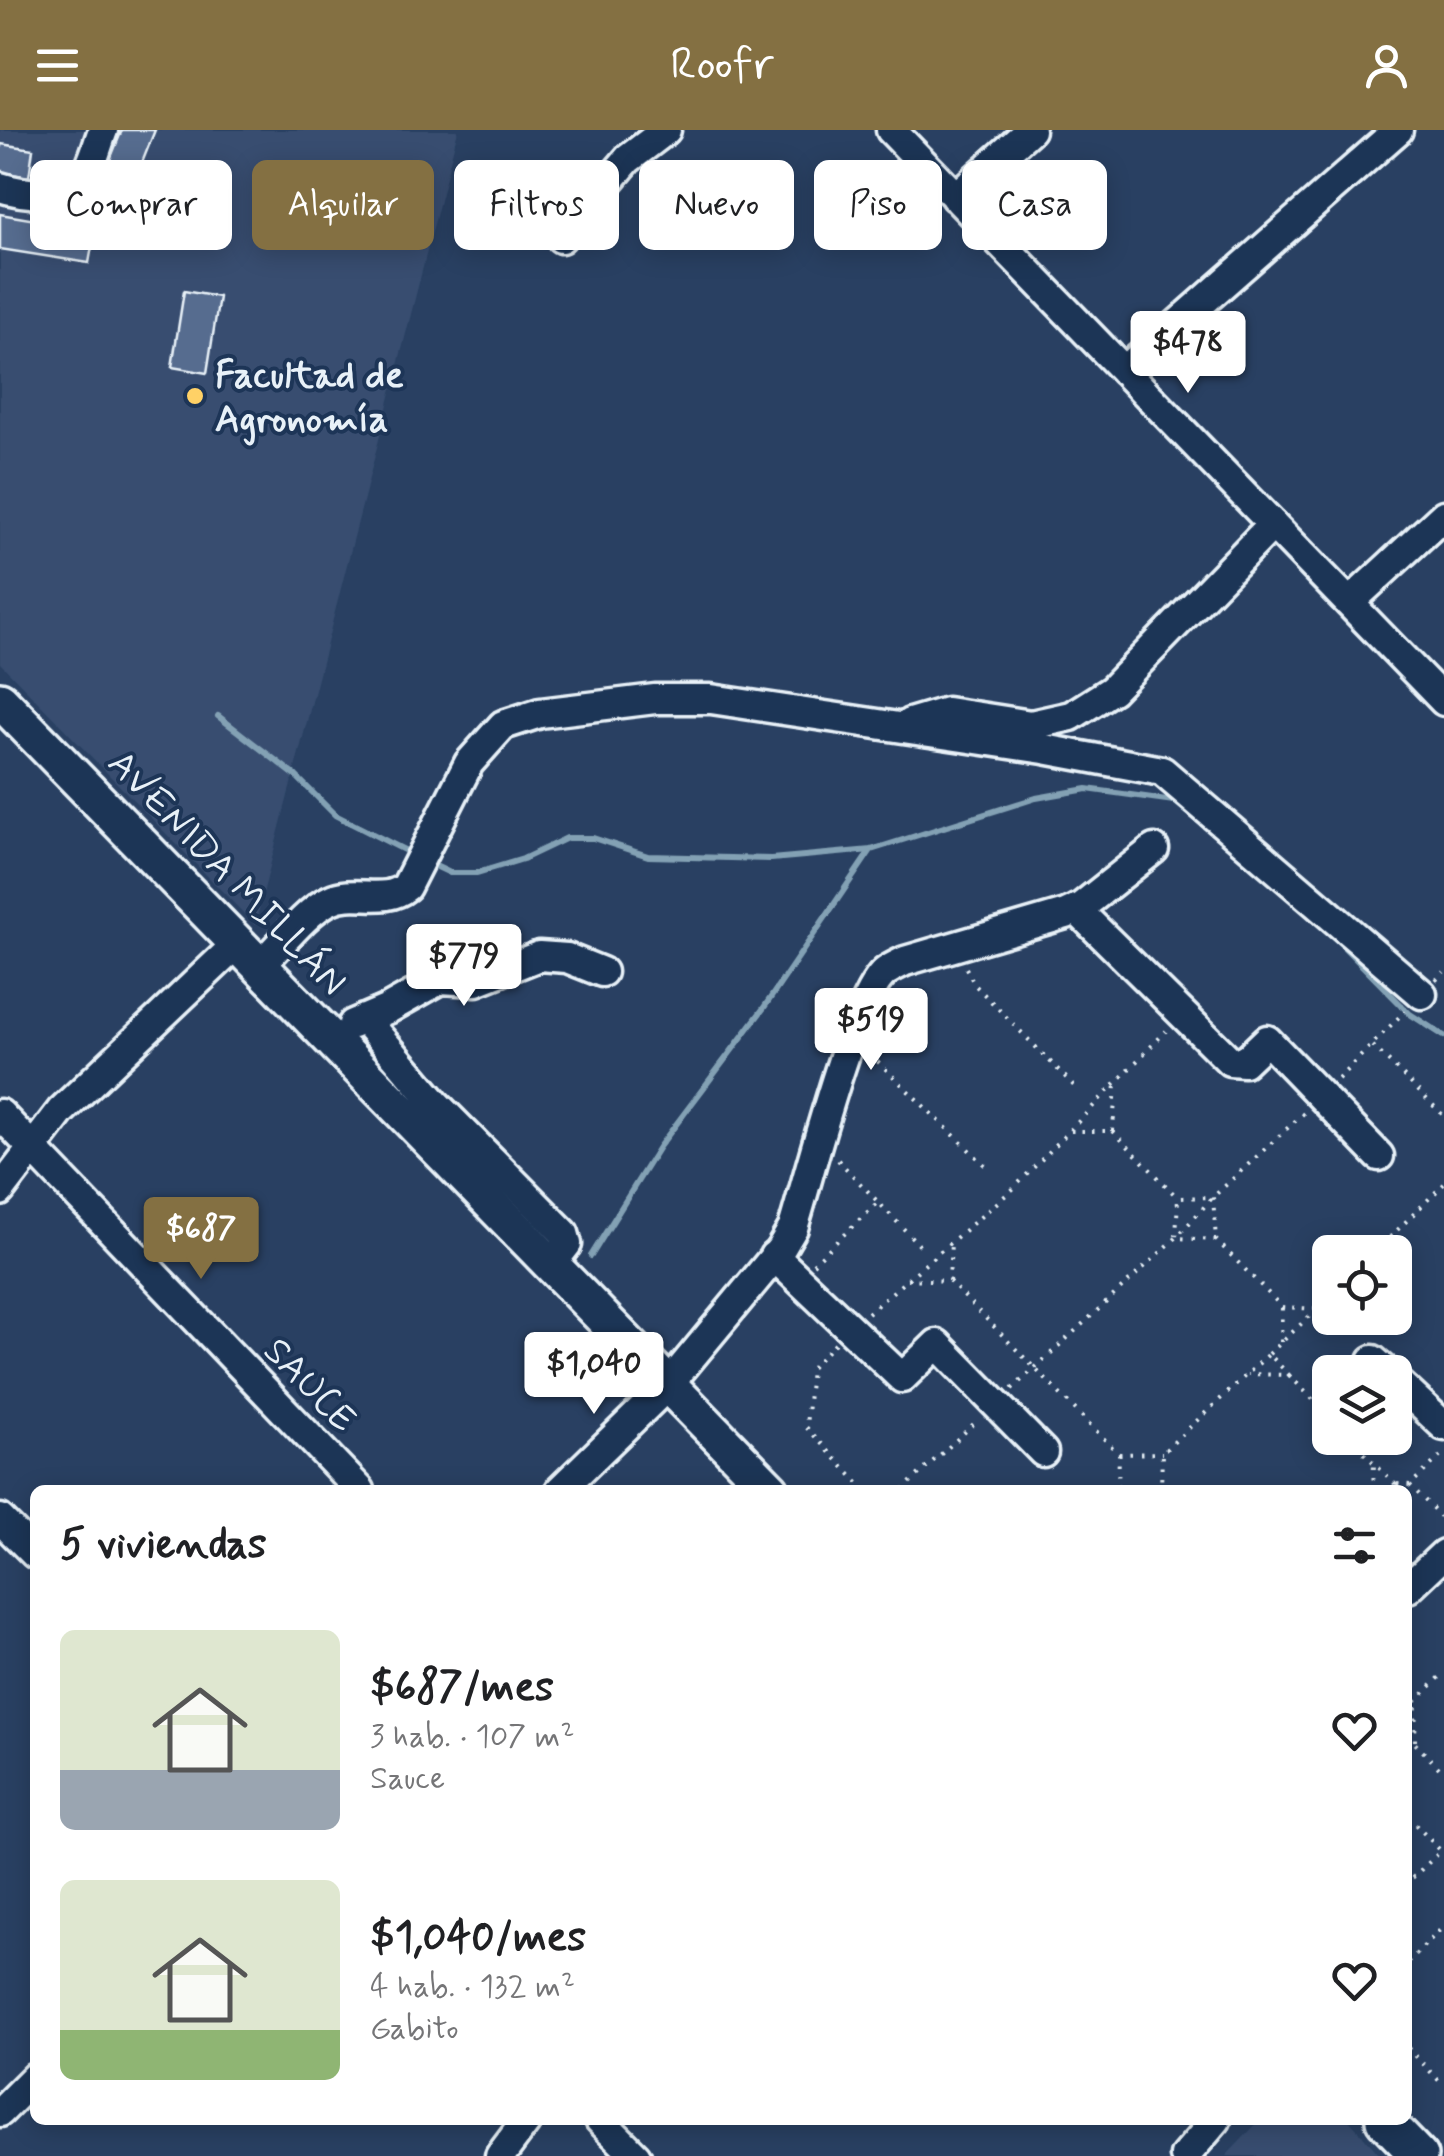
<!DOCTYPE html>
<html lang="es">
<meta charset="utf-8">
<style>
:root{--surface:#fff;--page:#f6f6f6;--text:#202124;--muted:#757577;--accent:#847042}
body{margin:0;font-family:Mynerve,sans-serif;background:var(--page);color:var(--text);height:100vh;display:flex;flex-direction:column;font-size:38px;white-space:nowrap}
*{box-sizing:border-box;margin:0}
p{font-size:32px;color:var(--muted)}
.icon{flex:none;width:55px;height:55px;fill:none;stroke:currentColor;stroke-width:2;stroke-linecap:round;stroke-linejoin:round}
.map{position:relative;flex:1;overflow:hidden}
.sheet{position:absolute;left:30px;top:1355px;width:1382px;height:640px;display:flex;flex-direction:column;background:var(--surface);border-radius:15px;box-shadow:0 5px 25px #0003}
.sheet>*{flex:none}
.hud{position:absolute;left:30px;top:30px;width:1385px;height:90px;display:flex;gap:20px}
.fabs{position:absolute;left:1312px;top:1105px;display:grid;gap:20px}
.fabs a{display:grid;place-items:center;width:100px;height:100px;border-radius:15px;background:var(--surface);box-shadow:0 5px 25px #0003;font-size:50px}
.price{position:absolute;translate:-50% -85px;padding:0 22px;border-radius:10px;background:#fff;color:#222;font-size:32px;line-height:65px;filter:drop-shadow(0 2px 5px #0008)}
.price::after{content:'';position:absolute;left:50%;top:60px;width:30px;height:22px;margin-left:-15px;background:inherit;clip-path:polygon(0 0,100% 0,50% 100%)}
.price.active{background:var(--accent);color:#fff}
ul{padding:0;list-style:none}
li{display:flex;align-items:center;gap:30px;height:250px;padding:0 30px}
li span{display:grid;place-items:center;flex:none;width:280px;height:200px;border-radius:15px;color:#555}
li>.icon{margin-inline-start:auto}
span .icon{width:120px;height:120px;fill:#fffc;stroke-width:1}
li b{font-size:42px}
h2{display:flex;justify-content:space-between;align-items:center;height:120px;padding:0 30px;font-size:42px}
.chip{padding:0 35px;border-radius:15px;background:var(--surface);box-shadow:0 5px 25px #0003;font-size:35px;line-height:90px}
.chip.active{background:var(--accent);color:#fff}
header{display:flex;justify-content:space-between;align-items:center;height:130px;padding:0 30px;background:var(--accent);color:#fff;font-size:45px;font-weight:600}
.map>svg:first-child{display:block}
.built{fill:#374d70}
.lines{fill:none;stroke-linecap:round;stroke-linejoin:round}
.stream{stroke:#83a1b4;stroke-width:6}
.building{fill:#576c8f;stroke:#e8f1f8;stroke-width:2.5}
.minor-casing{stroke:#e8f1f8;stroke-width:35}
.major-casing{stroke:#e8f1f8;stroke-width:42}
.path{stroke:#e8f1f8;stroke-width:4;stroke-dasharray:2.5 8;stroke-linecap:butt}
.minor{stroke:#1d3557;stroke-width:28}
.major{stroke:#1d3557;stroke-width:35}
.poi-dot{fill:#ffd166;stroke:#1d3557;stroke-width:4}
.labels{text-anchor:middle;stroke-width:8;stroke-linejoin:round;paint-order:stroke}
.poi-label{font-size:38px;font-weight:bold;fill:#e8f1f8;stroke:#1d3557;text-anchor:start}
.street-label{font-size:38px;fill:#e8f1f8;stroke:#1d3557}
</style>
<header><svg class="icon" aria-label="menu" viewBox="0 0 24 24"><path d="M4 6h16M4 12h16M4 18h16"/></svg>Roofr<svg class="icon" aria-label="person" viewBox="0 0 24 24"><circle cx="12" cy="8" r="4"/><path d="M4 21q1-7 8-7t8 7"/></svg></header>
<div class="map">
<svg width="1444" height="2026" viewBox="0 0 1444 2026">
<rect width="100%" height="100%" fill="#294062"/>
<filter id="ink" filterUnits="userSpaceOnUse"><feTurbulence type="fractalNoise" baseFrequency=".01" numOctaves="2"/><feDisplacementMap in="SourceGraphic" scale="20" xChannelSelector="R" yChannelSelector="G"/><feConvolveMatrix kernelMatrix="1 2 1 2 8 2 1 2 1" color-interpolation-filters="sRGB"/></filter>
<g filter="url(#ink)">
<!-- built -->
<path class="built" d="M0,0H458L255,795L0,533Z
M1260,1990H1349L1381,2026H1226Z"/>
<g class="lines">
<!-- stream -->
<path class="stream" d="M218,586L296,646L335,685L416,726
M427,732L450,743H477L523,729L567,708H593L648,726L771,729L871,720L1036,668L1087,659L1174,671L1219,708
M1327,800L1410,884L1444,906
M591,1126L659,1017L763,879L871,720"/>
</g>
<!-- building -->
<path class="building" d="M122,0H155L136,48L107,37Z
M1,14L33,19L29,47L0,42Z
M0,84L95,100L89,133L0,119Z
M184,161L219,167L207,243L172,237Z"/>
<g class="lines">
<defs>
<path id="minor" d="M891,0L1444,571
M0,57C21,64 62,69 80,52C91,42 97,15 103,0
M955,67L1030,0
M561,108L628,29L666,0
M1124,241L1398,0
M1349,473L1444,385
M910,593L947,582L1031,595L1071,586L1112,560L1272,395
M1076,779L1230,931L1244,932L1267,910L1379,1026
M260,835C279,817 306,781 330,770C355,758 384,775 406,757L469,633L503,595L540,583L655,569H711L1044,619L1162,641L1422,864
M364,889L435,973L564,1103L567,1114L550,1136
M353,894L388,879L441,849L476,851L539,826L567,828L602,842
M0,984L360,1360
M0,1061L61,981L238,813
M774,1126L902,1248L937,1214L1043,1322
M1373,1230L1387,1242
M1395,1250L1444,1296
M560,1360L668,1255L780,1120L793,1098C808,1050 853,868 885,842C890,838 899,834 905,831L1066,784L1081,777L1154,719
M0,1389L35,1424
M1408,1458L1444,1424
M0,1982L35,1947
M600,1990L636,2026
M500,2026L527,1990
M1185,2026L1216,1990"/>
<path id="major" d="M0,570L771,1360
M1384,1990L1419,2026"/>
</defs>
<!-- minor casing -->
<use href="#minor" class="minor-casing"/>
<!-- major casing -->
<use href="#major" class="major-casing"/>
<!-- path -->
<path class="path" d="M966,838L975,855L1077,959
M1436,850L1444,842
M1373,916L1444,986
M870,924L990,1040
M1338,949L1405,881
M1071,1001H1113L1116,953
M1113,1001L1178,1068
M838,1030L921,1117
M1216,1110L1176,1108L1178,1068L1213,1067L1216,1110L1282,1177L1318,1179
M1375,1122L1444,1054
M813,1134L878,1072
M907,1149L949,1151L951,1112
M949,1151L1119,1324L1118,1360
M868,1183L1013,1059L1166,901
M1281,1212L1282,1177
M835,1213L811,1238L806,1297L865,1360
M1269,1224L1330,1167
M1289,1245L1330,1287
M1012,1259L1176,1108L1213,1067L1306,981
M1349,1308L1395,1354L1389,1360
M1119,1324L1162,1323
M1397,1354L1410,1355L1444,1323
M1410,1355L1444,1390
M902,1360L979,1289
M1161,1360L1162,1323L1269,1224L1289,1245L1248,1244
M1373,1360L1374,1333
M1408,1579L1444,1543
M1408,1606L1444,1643
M1415,1611L1416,1571
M1408,1687L1441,1721L1408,1752
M1408,1832L1444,1796
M1408,1918L1444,1956"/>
<!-- minor -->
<use href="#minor" class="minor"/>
<!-- major -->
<use href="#major" class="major"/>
</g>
</g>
<!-- markers -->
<circle class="poi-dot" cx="195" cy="266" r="10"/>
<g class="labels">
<!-- poi labels -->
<g class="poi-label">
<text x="215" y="257">Facultad de<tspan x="215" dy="44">Agronomía</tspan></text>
</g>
<!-- street labels -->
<g class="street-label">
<text transform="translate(228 742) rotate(46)" y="13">AVENIDA MILLÁN</text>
<text transform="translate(311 1254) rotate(46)" y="13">SAUCE</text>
</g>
</g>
</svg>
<div class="fabs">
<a><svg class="icon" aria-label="locate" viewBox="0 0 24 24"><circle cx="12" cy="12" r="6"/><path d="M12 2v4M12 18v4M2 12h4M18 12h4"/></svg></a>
<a><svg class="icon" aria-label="layers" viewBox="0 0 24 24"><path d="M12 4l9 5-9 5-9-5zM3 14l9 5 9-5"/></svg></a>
</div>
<b class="price" style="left:1188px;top:266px">$478</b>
<b class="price" style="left:464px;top:879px">$779</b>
<b class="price" style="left:871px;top:943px">$519</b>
<b class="price active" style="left:201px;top:1152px">$687</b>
<b class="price" style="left:594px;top:1287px">$1,040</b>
<div class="hud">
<a class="chip">Comprar</a>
<a class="chip active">Alquilar</a>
<a class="chip">Filtros</a>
<a class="chip">Nuevo</a>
<a class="chip">Piso</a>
<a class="chip">Casa</a>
</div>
<section class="sheet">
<h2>5 viviendas<svg class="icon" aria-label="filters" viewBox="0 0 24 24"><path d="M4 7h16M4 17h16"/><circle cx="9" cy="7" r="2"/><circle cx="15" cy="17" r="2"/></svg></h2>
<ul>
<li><span style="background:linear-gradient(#dfe7d0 70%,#9aa5b1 0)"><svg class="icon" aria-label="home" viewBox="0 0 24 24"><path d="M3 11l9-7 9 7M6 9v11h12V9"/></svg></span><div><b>$687/mes</b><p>3 hab. · 107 m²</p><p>Sauce</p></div><svg class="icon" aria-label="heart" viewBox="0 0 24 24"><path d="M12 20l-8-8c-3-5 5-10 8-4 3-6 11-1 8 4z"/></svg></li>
<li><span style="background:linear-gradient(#dfe7d0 75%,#8fb573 0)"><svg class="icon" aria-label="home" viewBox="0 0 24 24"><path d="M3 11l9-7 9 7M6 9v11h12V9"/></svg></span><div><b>$1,040/mes</b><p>4 hab. · 132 m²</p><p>Gabito</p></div><svg class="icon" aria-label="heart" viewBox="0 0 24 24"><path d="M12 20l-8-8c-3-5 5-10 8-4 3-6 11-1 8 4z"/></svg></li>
</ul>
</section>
</div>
